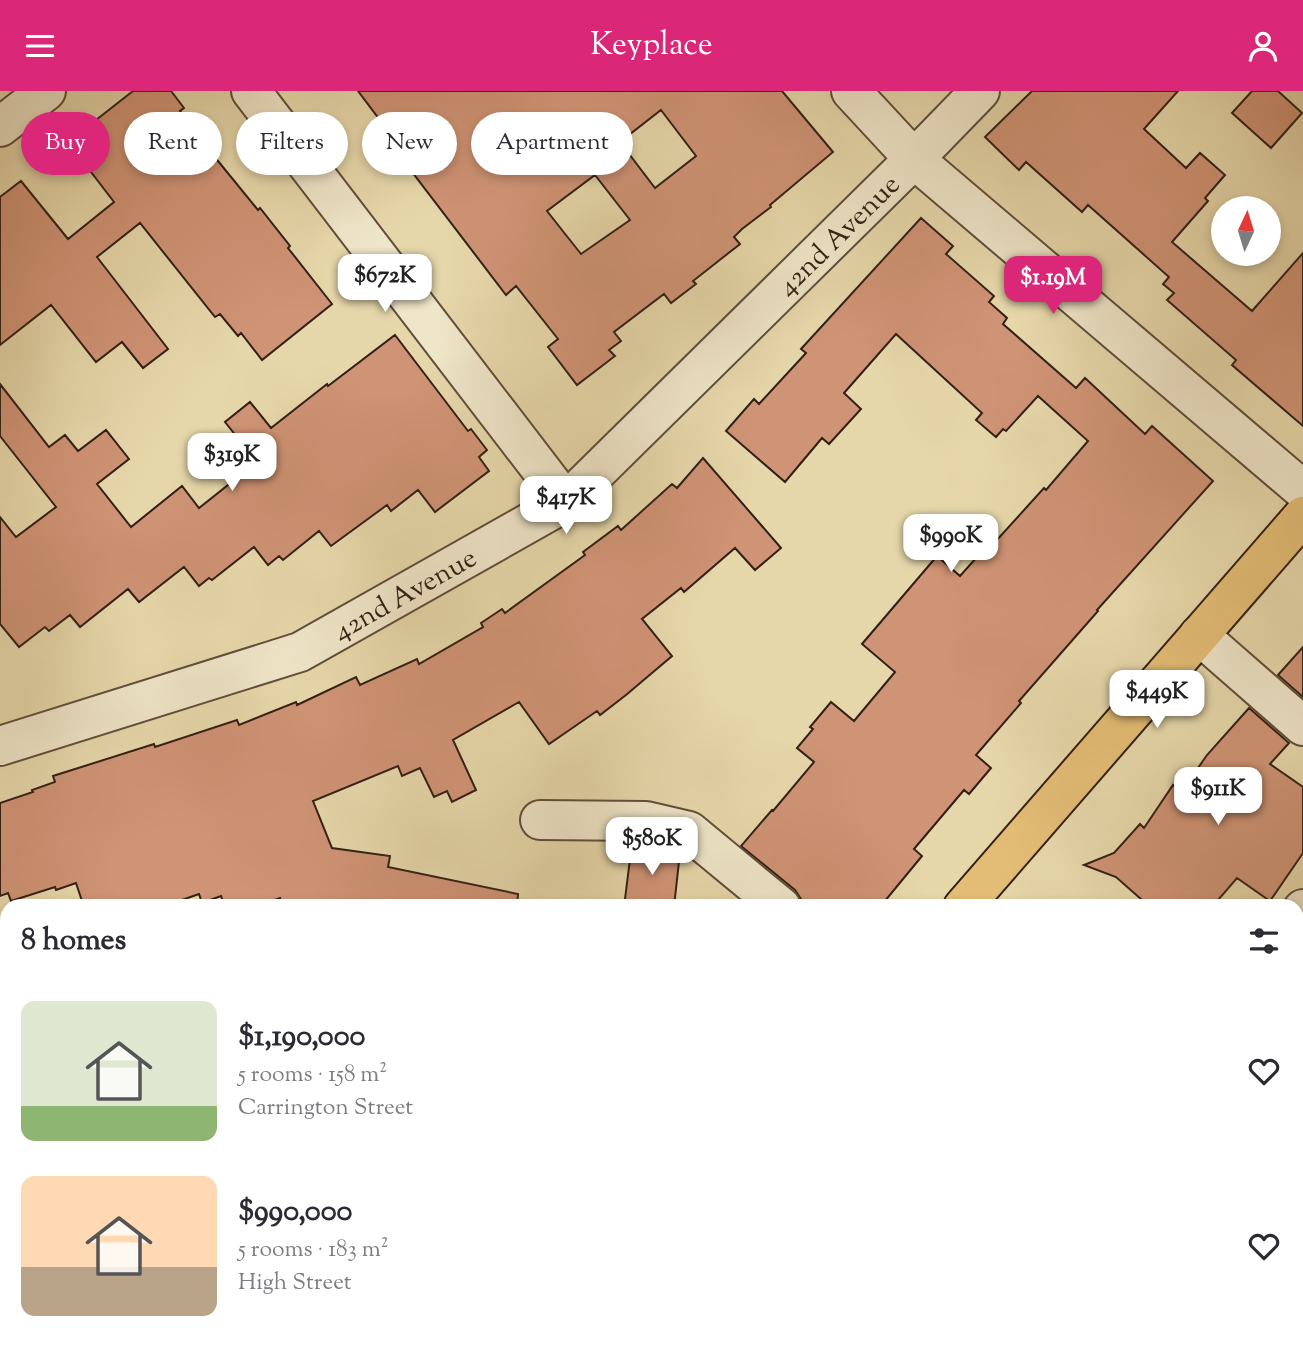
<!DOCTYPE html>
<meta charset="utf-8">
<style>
:root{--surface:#fff;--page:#f7f7f7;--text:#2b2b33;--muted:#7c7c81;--accent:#db2777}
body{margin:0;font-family:"Sorts Mill Goudy",serif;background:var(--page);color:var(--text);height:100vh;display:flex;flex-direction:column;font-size:26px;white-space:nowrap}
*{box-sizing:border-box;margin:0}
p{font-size:23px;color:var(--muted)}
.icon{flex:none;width:38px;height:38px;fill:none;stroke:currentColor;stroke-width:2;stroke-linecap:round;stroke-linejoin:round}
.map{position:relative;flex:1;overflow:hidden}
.panel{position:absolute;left:0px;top:808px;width:1304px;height:450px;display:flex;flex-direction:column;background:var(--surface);border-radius:21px 21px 0 0;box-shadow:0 4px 10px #0003}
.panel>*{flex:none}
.hud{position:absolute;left:21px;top:21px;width:700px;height:63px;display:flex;gap:14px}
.needle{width:46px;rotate:4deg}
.tools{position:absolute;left:1211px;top:105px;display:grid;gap:14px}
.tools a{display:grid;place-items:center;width:70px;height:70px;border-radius:50%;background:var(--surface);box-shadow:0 4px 10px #0003;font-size:35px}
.price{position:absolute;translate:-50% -60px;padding:0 16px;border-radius:14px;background:#fff;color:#222;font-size:23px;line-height:46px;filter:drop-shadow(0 2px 4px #0008)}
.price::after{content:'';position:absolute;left:50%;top:42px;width:21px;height:16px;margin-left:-10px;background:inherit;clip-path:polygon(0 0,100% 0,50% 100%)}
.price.active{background:var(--accent);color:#fff}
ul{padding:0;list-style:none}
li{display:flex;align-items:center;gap:21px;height:175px;padding:0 21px}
li span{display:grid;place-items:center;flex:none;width:196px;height:140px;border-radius:14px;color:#555}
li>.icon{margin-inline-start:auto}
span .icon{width:84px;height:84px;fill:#fffc;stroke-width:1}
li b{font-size:30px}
h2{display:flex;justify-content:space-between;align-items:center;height:84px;padding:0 21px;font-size:30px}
.chip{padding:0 24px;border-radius:32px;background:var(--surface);box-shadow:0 4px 10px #0003;font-size:24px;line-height:63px}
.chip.active{background:var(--accent);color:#fff}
header{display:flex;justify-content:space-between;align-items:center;height:91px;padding:0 21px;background:var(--accent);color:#fff;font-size:32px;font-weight:600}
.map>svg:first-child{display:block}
.building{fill:#cf9375;stroke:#331f15;stroke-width:2;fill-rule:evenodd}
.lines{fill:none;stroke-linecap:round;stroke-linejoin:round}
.minor-casing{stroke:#604d3a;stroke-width:42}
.major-casing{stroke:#331f15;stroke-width:42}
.minor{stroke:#efe5c8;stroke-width:38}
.major{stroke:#e3bc75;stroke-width:38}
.labels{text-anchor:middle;stroke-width:5;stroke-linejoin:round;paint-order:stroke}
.street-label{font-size:28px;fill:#331f15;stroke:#efe5c8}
</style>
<header><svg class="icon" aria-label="menu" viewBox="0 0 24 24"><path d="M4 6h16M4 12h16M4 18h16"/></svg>Keyplace<svg class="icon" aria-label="person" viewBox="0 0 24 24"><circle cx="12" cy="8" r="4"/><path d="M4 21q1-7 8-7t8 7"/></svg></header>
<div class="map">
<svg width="1303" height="1257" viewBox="0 0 1303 1257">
<rect width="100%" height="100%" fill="#e6d7aa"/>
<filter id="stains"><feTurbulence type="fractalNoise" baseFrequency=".00286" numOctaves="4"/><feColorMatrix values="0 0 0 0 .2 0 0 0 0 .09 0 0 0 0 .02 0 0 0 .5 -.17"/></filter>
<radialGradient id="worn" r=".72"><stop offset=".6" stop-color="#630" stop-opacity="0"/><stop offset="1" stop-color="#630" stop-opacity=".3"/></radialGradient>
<!-- building -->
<path class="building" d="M133,0H171L184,17L180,20L206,52L205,54L258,119L260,117L290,155L288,157L332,213L262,269L241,242L238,245L220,223L215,226L140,132L97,166L168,258L143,277L122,251L96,271L51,214L0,254V106L21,90L68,148L114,111L68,51Z
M358,0H782L833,61L770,114L771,116L742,138L734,146L740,153L693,190L696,193L671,212L664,203L614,241L621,250L609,259L615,265L577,294L548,256L558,248L516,195L506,204L390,52L394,48ZM661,19L696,65L655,97L620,51ZM595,84L630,129L581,163L547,120Z
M1032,0H1178L1144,38L1186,77L1200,62L1225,84L1205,107L1208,110L1172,151L1252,220L1303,162V335L1232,274L1236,269L1167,209L1174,202L1163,193L1169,186L1088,114L1082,121L1026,71L1019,79L985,46Z
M1252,0H1278L1302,22L1271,57L1232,22Z
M921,127L953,155L946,163L994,205L989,211L1007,227L1003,233L1076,297L1085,287L1145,343L1152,335L1213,390L1097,519L1098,520L1019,610L1021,612L976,664L991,677L969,703L964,699L914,758L922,765L880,816H802L801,808L795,799L741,755L772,719L773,720L814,671L797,657L813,638L810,636L831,611L854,630L895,581L862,553L937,465L960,485L993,448L996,450L1044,397L1046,399L1088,350L1038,305L1006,340L1003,338L996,346L976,329L982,322L896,243L844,302L861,318L829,353L822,347L785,391L726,340L754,308L759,313L806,262L801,258Z
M395,244L468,340L471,338L487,359L479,366L489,380L435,421L418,399L391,420L387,414L331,455L319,440L283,469L279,465L268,474L254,456L212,489L209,487L199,495L184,476L139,511L128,498L80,536L70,524L49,540L45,536L19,556L0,533V426L16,446L56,416L0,345V293L49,356L65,344L78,360L106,339L129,368L97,393L131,436L182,395L199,417L257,371L225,331L250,311L271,337L327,293L328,295Z
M703,367L781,457L755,479L735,457L684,501L681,497L642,528L672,565L626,604L600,624L597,620L549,653L519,611L453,649L476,699L452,711L447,700L434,706L420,677L402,685L398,675L313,710L332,757L390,765L388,776L518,803L517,816H324L298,812L283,816L280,807L255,816H225L221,805L202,812L199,803L162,816H143L141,809L119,816H84L76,792L56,799L55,796L11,810L8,802L0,805V712L33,701L32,699L55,691L53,685L154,653L155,656L237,629L239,634L296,611L297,614L356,586L360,594L417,568L419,573L483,536L481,532L502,518L505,522L585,464L583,461L618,435L621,439L672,393L677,397Z
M1303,556V606L1278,584Z
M1249,617L1289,652L1270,673L1303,696V762L1270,810L1237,787L1212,816H1150L1116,786L1084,774L1114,762L1140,733L1144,737L1173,694L1182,700L1207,664Z
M632,752H643L680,761L674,816H624Z"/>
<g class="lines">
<defs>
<g id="minor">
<path d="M251,0L566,411"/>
<path d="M851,0L914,68L1303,399"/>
<path d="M0,36L46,0"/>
<path d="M1199,544L1303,635"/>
<path id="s1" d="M0,655L300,561L566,411L914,68L980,0"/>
<path d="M540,729L646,730L689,740L781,816"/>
<path d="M1299,876V824L1303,818"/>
<path d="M1297,1248L1303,1239"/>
<path d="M265,1251L275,1257"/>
<path d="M1006,1251L1014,1257"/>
<path d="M200,1257L208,1251"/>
</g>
<path id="major" d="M963,816L1303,425
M0,901L7,900
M0,958L7,957
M0,1176L7,1185
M58,1251L62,1257
M586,1257L591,1251"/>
</defs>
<!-- minor casing -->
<use href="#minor" class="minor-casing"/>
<!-- major casing -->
<use href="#major" class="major-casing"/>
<!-- minor -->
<use href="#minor" class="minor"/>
<!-- major -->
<use href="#major" class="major"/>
</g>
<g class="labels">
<!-- street labels -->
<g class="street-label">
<text dy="10" stroke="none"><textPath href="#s1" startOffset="1001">42nd Avenue</textPath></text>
<text dy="10" stroke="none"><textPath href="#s1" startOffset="434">42nd Avenue</textPath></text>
</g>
</g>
<rect width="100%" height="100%" filter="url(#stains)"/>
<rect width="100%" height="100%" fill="url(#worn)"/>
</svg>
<div class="tools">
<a><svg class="needle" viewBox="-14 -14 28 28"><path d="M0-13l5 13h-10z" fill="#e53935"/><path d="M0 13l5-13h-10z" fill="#7c7c81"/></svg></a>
</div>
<b class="price" style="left:385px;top:223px">$672K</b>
<b class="price active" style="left:1053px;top:225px">$1.19M</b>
<b class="price" style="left:232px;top:402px">$319K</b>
<b class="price" style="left:566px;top:445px">$417K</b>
<b class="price" style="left:951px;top:483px">$990K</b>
<b class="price" style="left:1157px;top:639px">$449K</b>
<b class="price" style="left:1218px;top:736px">$911K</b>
<b class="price" style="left:652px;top:786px">$580K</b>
<div class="hud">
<a class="chip active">Buy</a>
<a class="chip">Rent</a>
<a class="chip">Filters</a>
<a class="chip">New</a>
<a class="chip">Apartment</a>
</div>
<section class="panel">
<h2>8 homes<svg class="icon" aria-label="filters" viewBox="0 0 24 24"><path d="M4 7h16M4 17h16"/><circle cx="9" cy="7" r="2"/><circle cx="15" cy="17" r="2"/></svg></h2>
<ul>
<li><span style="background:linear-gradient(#dfe7d0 75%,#8fb573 0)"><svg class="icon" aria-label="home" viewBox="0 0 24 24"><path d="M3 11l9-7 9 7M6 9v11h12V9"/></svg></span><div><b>$1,190,000</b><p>5 rooms · 158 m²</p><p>Carrington Street</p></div><svg class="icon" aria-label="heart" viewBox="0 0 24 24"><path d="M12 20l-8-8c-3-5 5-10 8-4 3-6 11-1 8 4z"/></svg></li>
<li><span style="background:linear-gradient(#ffd9b3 65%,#b9a48a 0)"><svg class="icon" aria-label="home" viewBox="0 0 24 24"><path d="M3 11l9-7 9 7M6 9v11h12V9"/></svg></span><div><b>$990,000</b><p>5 rooms · 183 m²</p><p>High Street</p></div><svg class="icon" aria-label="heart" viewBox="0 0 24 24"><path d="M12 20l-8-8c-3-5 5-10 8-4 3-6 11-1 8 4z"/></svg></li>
</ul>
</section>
</div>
